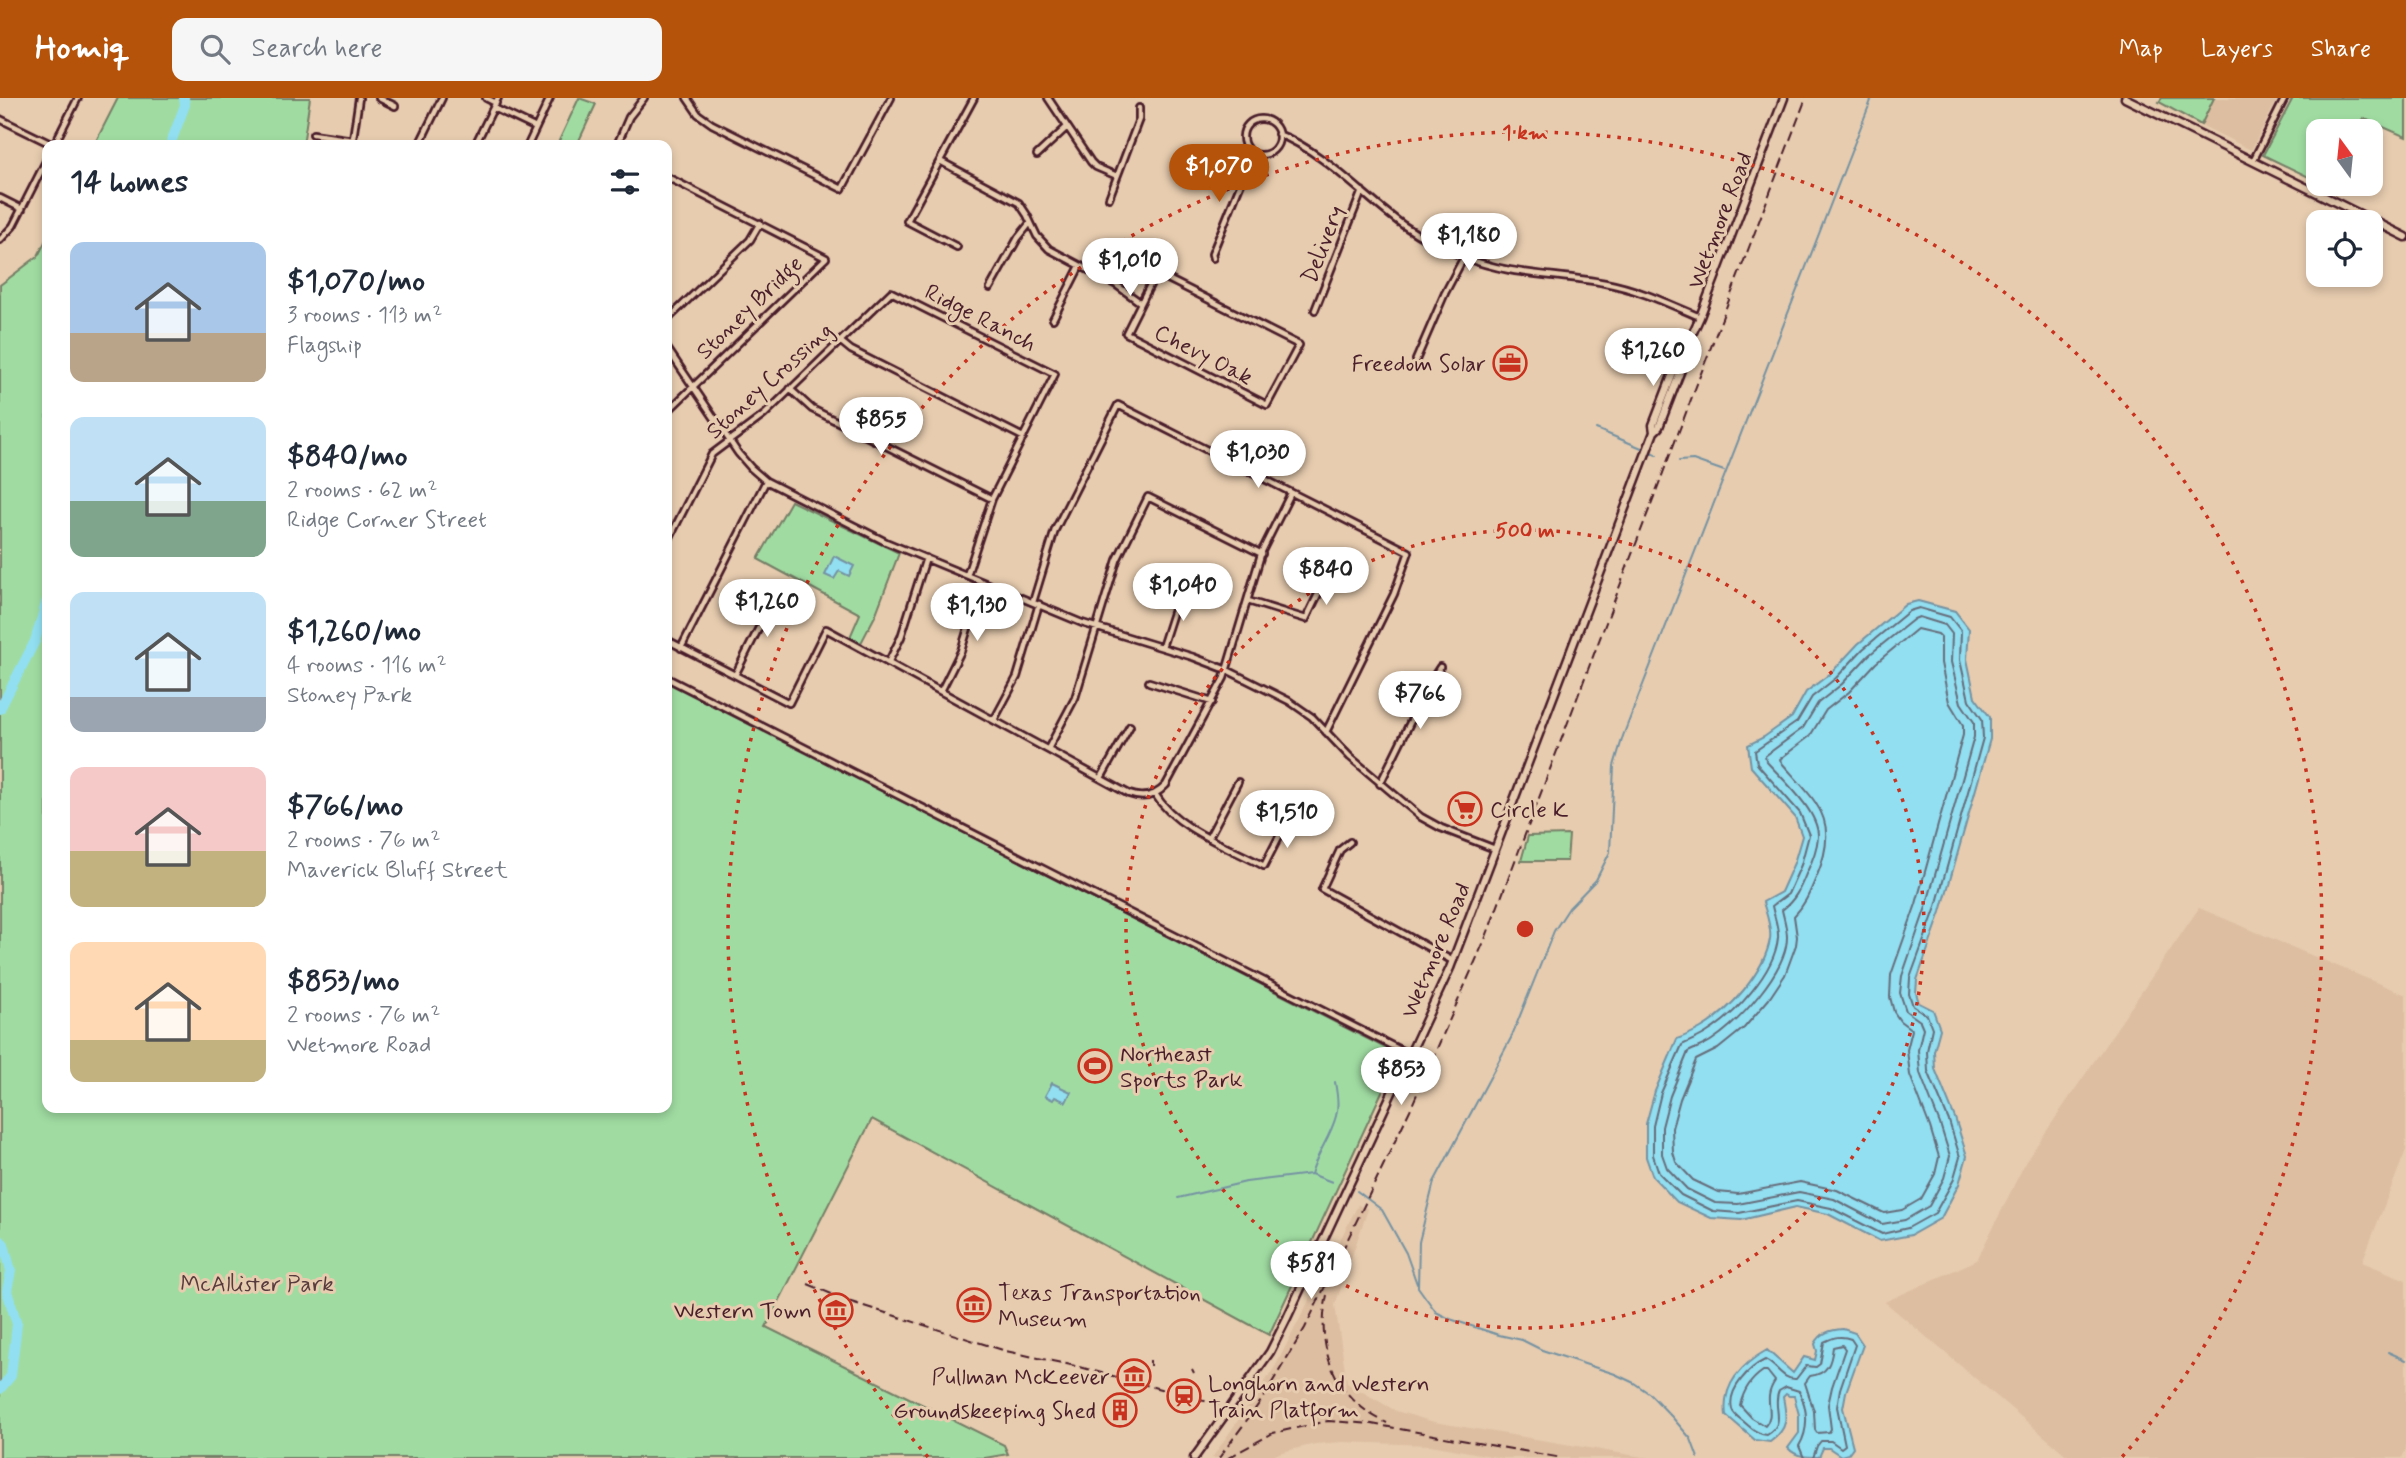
<!DOCTYPE html>
<meta charset="utf-8">
<style>
:root{--surface:#fff;--page:#f6f6f7;--text:#1f2937;--muted:#747a83;--accent:#b45309}
body{margin:0;font-family:Mynerve,sans-serif;background:var(--page);color:var(--text);height:100vh;display:flex;flex-direction:column;font-size:26px;white-space:nowrap}
*{box-sizing:border-box;margin:0}
p{font-size:23px;color:var(--muted)}
.icon{flex:none;width:38px;height:38px;fill:none;stroke:currentColor;stroke-width:2;stroke-linecap:round;stroke-linejoin:round}
.map{position:relative;flex:1;overflow:hidden}
.details{position:absolute;left:42px;top:42px;width:630px;height:973px;display:flex;flex-direction:column;background:var(--surface);border-radius:14px;box-shadow:0 4px 10px #0003}
.details>*{flex:none}
.needle{width:46px;rotate:345deg}
.tools{position:absolute;left:2306px;top:21px;display:grid;gap:14px}
.tools a{display:grid;place-items:center;width:77px;height:77px;border-radius:14px;background:var(--surface);box-shadow:0 4px 10px #0003;font-size:35px}
.price{position:absolute;translate:-50% -60px;padding:0 16px;border-radius:24px;background:#fff;color:#222;font-size:23px;line-height:46px;filter:drop-shadow(0 2px 4px #0008)}
.price::after{content:'';position:absolute;left:50%;top:42px;width:21px;height:16px;margin-left:-10px;background:inherit;clip-path:polygon(0 0,100% 0,50% 100%)}
.price.selected{background:var(--accent);color:#fff}
ul{padding:0;list-style:none}
li{display:flex;align-items:center;gap:21px;height:175px;padding:0 28px}
li span{display:grid;place-items:center;flex:none;width:196px;height:140px;border-radius:14px;color:#555}
li>.icon{margin-inline-start:auto}
span .icon{width:84px;height:84px;fill:#fffc;stroke-width:1}
li b{font-size:30px}
h2{display:flex;justify-content:space-between;align-items:center;height:84px;padding:0 28px;font-size:30px}
header{display:flex;align-items:center;gap:42px;box-sizing:border-box;height:98px;padding:0 35px;background:var(--accent);color:#fff}
header strong{font-size:33px}
nav{display:flex;gap:38px;margin-inline-start:auto;font-size:24px}
.search{width:490px;height:63px;background:var(--page);display:flex;align-items:center;gap:18px;box-sizing:border-box;padding:0 24px;border-radius:14px;color:var(--muted);font-size:26px}
.map>svg:first-child{display:block}
.built{fill:#ddbea1}
.green{fill:#a0dca2;stroke:#757e66;stroke-width:2}
.water{fill:#91dff1;stroke:#7592a2;stroke-width:2}
.lines{fill:none;stroke-linecap:round;stroke-linejoin:round}
.shore{stroke:#666c7a;stroke-width:2}
.stream{stroke:#7592a2;stroke-width:2}
.river{stroke:#91dff1;stroke-width:10}
.street-casing{stroke:#4a1f2b;stroke-width:10}
.secondary-casing{stroke:#4a1f2b;stroke-width:11}
.street{stroke:#e7ccaf;stroke-width:4.5}
.secondary{stroke:#e7ccaf;stroke-width:6}
.rail{stroke:#4a1f2b;stroke-width:2;stroke-dasharray:10 5;stroke-linecap:butt}
.ring{fill:none;stroke:#c8321e;stroke-width:3.5;stroke-dasharray:3.5 7}
.labels{text-anchor:middle;stroke-width:6;stroke-linejoin:round;paint-order:stroke}
.street-label{font-size:23px;fill:#4a1f2b;stroke:#e7ccaf}
.poi-label{font-size:23px;fill:#4a1f2b;stroke:#e7ccaf;text-anchor:end}
.park-label{font-size:23px;fill:#573b3d;stroke:#e7ccaf}
.centre{fill:#c8321e;stroke:#e7ccaf;stroke-width:3.5}
.ring-label{font-size:21px;text-anchor:middle;font-weight:bold;fill:#c8321e;stroke:#e7ccaf;stroke-width:6;stroke-linejoin:round;paint-order:stroke}
</style>
<header>
<strong>Homiq</strong>
<div class="search"><svg class="icon" aria-label="search" viewBox="0 0 24 24"><circle cx="10" cy="10" r="6"/><path d="M15 15l6 6"/></svg>Search here</div>
<nav><a>Map</a><a>Layers</a><a>Share</a></nav>
</header>
<div class="map">
<svg width="2406" height="1360" viewBox="0 0 2406 1360">
<rect width="100%" height="100%" fill="#e7ccaf"/>
<filter id="ink" filterUnits="userSpaceOnUse"><feTurbulence type="fractalNoise" baseFrequency=".0143" numOctaves="2"/><feDisplacementMap in="SourceGraphic" scale="14" xChannelSelector="R" yChannelSelector="G"/><feConvolveMatrix kernelMatrix="1 2 1 2 8 2 1 2 1" color-interpolation-filters="sRGB"/></filter>
<g filter="url(#ink)">
<!-- built -->
<path class="built" d="M2214,0H2278L2251,52L2201,27Z
M2199,810L2406,897V1052L2362,1164L2406,1182V1351L2402,1360H2070L1885,1204L1977,1162L2026,1063Z
M1358,1107L1368,1111L1335,1207L1347,1285L1396,1313L1434,1324L1648,1360H1502L1431,1347L1342,1344L1315,1346L1282,1354L1268,1360H1212L1275,1269Z"/>
<!-- green -->
<path class="green" d="M118,0H310L303,47H94Z
M579,0L596,6L577,47H557Z
M2162,0H2214L2201,27L2159,4Z
M2293,0H2406V39L2363,20L2356,33H2319V84L2263,57Z
M47,140V1010H667V583L1399,957L1269,1237L872,1021L766,1229L1004,1347L1008,1356L985,1360H0V187L38,158Z
M791,403L899,455L875,518L861,545L850,539L860,516L758,461Z
M1569,737L1567,763H1521L1528,738Z"/>
<!-- water -->
<path class="water" d="M834,458L854,468L849,478L839,473L834,481L825,477Z
M1918,503L1955,513L1969,531L1967,561L1975,599L1990,619V641L1941,814L1917,882L1916,895L1919,905L1933,912L1940,931L1934,953L1935,971L1955,1020L1967,1058L1959,1086L1941,1120L1911,1137L1880,1143L1828,1116L1796,1109L1741,1122L1711,1120L1677,1104L1653,1079L1646,1059V1026L1655,993L1677,941C1685,938 1694,934 1701,930C1729,914 1765,873 1770,841C1772,830 1766,815 1763,804L1781,794L1794,765L1802,738L1795,719L1751,669L1748,647L1764,639L1792,619L1806,594L1831,575L1858,546L1906,506Z
M1052,985L1071,994L1066,1004L1055,999L1053,1002L1045,998Z
M1843,1231L1855,1235L1863,1247L1846,1294L1843,1310L1853,1349L1848,1356L1841,1358L1829,1350H1823L1819,1359C1807,1359 1796,1359 1788,1350L1799,1335V1317L1794,1298H1789L1786,1296L1783,1299C1787,1320 1789,1330 1770,1344L1755,1342L1726,1317C1722,1287 1742,1266 1767,1252L1793,1275L1804,1259L1815,1262L1817,1253L1815,1246C1821,1234 1831,1232 1843,1231Z"/>
<g class="lines">
<!-- shore -->
<path class="shore" d="M1919,510L1950,519L1961,533L1960,562L1969,602L1982,621L1983,640L1935,812L1910,880L1909,896L1913,908L1927,917L1932,930L1927,953L1928,973L1949,1023L1960,1059L1953,1083L1935,1115L1908,1130L1882,1136L1831,1110L1797,1103L1739,1115L1713,1113L1681,1097L1659,1075L1653,1057V1028L1661,995L1682,947C1689,943 1699,940 1706,935C1734,918 1775,874 1778,840C1779,830 1774,818 1772,808L1788,796L1801,767L1809,737L1800,715L1757,666L1755,653L1797,624L1812,599L1836,580L1863,551L1909,513Z
M1919,519L1945,527L1952,536L1951,564L1961,605L1974,624V639L1926,809L1902,878L1900,895L1906,913L1920,923L1923,930L1918,952L1920,975L1940,1026L1950,1058L1944,1080L1929,1108L1905,1122L1882,1126L1834,1101L1799,1094L1738,1106L1715,1105L1687,1091L1667,1070L1662,1056V1029L1670,998L1688,954C1696,950 1705,947 1712,942C1739,924 1787,873 1787,839C1787,830 1784,821 1782,812C1795,802 1800,791 1806,776C1811,766 1817,751 1818,739C1819,713 1782,681 1766,663L1765,658L1803,630L1818,605L1842,586L1869,557L1914,521Z
M1917,531L1938,536L1941,539V565L1949,604L1963,627V637L1916,806L1891,877L1890,899L1894,914L1900,923L1912,932L1907,952L1910,977L1930,1029L1939,1059L1935,1076L1921,1101L1902,1112L1884,1115L1837,1092L1800,1084L1738,1096L1718,1094L1693,1082L1676,1064L1673,1054L1672,1030L1680,1001L1696,962L1718,951L1744,930L1769,901L1785,877L1796,847L1797,839L1794,818C1805,807 1810,794 1816,780C1841,722 1818,706 1781,664L1780,661L1810,638L1826,612L1849,594L1876,565Z
M1842,1247L1845,1251L1832,1289L1828,1307L1831,1331L1829,1334L1817,1335L1815,1332L1814,1313L1805,1285L1810,1278C1828,1276 1831,1265 1833,1249Z
M1763,1273H1767L1775,1283C1761,1304 1777,1313 1765,1328L1752,1320L1740,1307C1744,1292 1750,1282 1763,1273Z
M1804,1360L1799,1348C1809,1331 1808,1311 1799,1293L1786,1289L1779,1293C1771,1309 1788,1324 1767,1337C1757,1336 1751,1330 1743,1323C1739,1320 1733,1316 1732,1311C1727,1291 1750,1269 1765,1262C1777,1267 1782,1282 1796,1281L1806,1268L1816,1269L1820,1266L1824,1244C1834,1239 1841,1237 1851,1241L1855,1247L1840,1291L1837,1309L1845,1347L1841,1350L1831,1343H1821L1817,1348L1813,1360"/>
<!-- stream -->
<path class="stream" d="M1596,331L1644,351
M1649,353L1657,357
M1679,363L1693,362L1724,373
M1311,1076C1317,1055 1331,1038 1336,1018C1339,1007 1337,996 1335,984
M1357,1093L1382,1112L1406,1155L1417,1186
M1178,1100L1246,1084L1311,1076L1332,1084
M2388,1254L2406,1262
M1698,1360L1691,1341L1672,1319L1650,1296L1634,1285L1615,1276L1542,1252L1522,1242L1499,1237L1450,1221L1436,1214L1418,1189L1419,1144L1434,1084L1511,940L1554,833L1569,810L1596,782L1610,754L1614,668L1623,638L1872,0"/>
<!-- river -->
<path class="river" d="M170,47L185,7L184,0
M0,611L35,543L47,502
M0,1142L4,1146L11,1173L7,1193L17,1226L11,1278L0,1291"/>
<defs>
<path id="street" d="M379,0L395,8
M486,0L496,5
M687,0L698,16L712,26L842,91L891,0
M1048,0L1091,64L1096,69L1117,78
M494,10L536,30
M0,21L53,47
M1243 39a18 18 0 1 1 36 0a18 18 0 1 1-36 0Z
M313,36L353,42
M1278,36C1323,53 1364,99 1403,127C1422,140 1443,151 1464,159C1510,178 1558,176 1605,185C1638,191 1669,206 1700,219
M54,47L78,0
M352,47L359,0
M419,47L442,0
M475,47L498,0
M528,47L550,0
M617,47L629,19L644,0
M1037,57L1067,29
M940,63L1019,105L1027,117L1037,138L1049,151L1115,186L1141,205
M2253,63L2285,0
M667,79L826,160L667,314
M0,100L22,111
M1109,100L1139,21V10
M0,142L13,128L47,61
M957,149L907,123L974,0
M1213,160L1212,156L1253,55
M1156,175L1299,247L1267,307L1126,235Z
M990,190L1018,140L1030,125
M1315,212L1362,93
M1053,221L1080,168
M667,222L750,142L760,125
M840,243L851,252L1023,339
M667,250L738,355L751,370L766,383L886,444L1082,525L1193,559L1227,572L1289,603L1312,619L1350,659L1421,719L1441,730L1495,751
M1416,262L1445,195L1464,159
M790,291L812,311L992,401
M667,445L712,356L764,317L891,194L1055,276L992,401L967,477
M1248,503L1306,521L1323,486
M1033,504L1055,432L1118,307L1409,454L1394,496L1326,634
M667,542L789,605L826,531L1129,696C1143,701 1156,698 1166,687L1224,580L1262,453L1291,395
M1162,549L1180,493
M681,550L766,383
M888,565L901,539L926,460
M735,577L777,494
M667,580L1410,957
M1149,584L1212,604
M941,593L961,553L982,484
M994,622L1017,579L1039,506
M1048,651L1075,600L1117,462L1148,399L1262,456
M1101,680L1130,628
M1380,686L1429,586L1440,569
M1155,696C1176,731 1229,749 1264,768L1286,725
M1209,739L1238,684
M1350,744L1340,752L1322,791L1453,863"/>
<path id="secondary" d="M2125,0L2406,139
M1654,334L1653,327L1678,262L1683,256L1700,219L1784,0
M1194,1360L1270,1254L1287,1220L1450,870L1654,334L1659,329L1684,264L1683,256"/>
</defs>
<!-- street casing -->
<use href="#street" class="street-casing"/>
<!-- secondary casing -->
<use href="#secondary" class="secondary-casing"/>
<!-- street -->
<use href="#street" class="street"/>
<!-- secondary -->
<use href="#secondary" class="secondary"/>
<!-- rail -->
<path class="rail" d="M808,1186L848,1203L1006,1253L1080,1269L1219,1307
M1327,1197C1315,1251 1335,1301 1387,1325
M1150,1262V1268
M1192,1271L1194,1275
M1219,1360L1261,1303L1305,1230L1410,1012L1486,839L1806,0
M1228,1360L1273,1335L1328,1323L1372,1326L1562,1360"/>
</g>
</g>
<!-- distance rings -->
<g class="ring">
<circle cx="1525" cy="831" r="399"/>
<path d="M928 1359A797 797 0 1 1 2122 1359"/>
</g>
<!-- icons -->
<defs>
<symbol id="office-ring" viewBox="-11 -11 22 22"><circle r="9.5" fill="#e7ccaf" stroke="#c8321e" stroke-width="1.5"/><path d="M-6-3h4V-5.5h4V-3h4V5H-6ZM-1-4.5V-3h2v-1.5ZM-6 0V1H6V0Z" fill="#c8321e"/></symbol>
<symbol id="supermarket-ring" viewBox="-11 -11 22 22"><circle r="9.5" fill="#e7ccaf" stroke="#c8321e" stroke-width="1.5"/><path d="M-6-5.5h2.5l.6 2H6L4.5 2H-2.5L-4.4-4H-6ZM-1.5 3.2a1.3 1.3 0 1 0 .1 0ZM3 3.2a1.3 1.3 0 1 0 .1 0Z" fill="#c8321e"/></symbol>
<symbol id="stadium-ring" viewBox="-11 -11 22 22"><circle r="9.5" fill="#e7ccaf" stroke="#c8321e" stroke-width="1.5"/><path d="M0-5a6.5 5 0 1 0 0 10a6.5 5 0 1 0 0-10ZM-3.5-1.8h7v3.6h-7Z" fill="#c8321e"/></symbol>
<symbol id="museum-ring" viewBox="-11 -11 22 22"><circle r="9.5" fill="#e7ccaf" stroke="#c8321e" stroke-width="1.5"/><path d="M0-6L6-3V-2H-6V-3ZM-5-1h2V3h-2ZM-1-1h2V3h-2ZM3-1h2V3H3ZM-6 4H6V6H-6Z" fill="#c8321e"/></symbol>
<symbol id="station-ring" viewBox="-11 -11 22 22"><circle r="9.5" fill="#e7ccaf" stroke="#c8321e" stroke-width="1.5"/><path d="M-3-6H3Q5-6 5-4V2Q5 4 3 4L4.5 6H3L1.5 4h-3L-3 6H-4.5L-3 4Q-5 4-5 2V-4Q-5-6-3-6ZM-3.5-4v3h7v-3ZM-3.5 1v1.5H-2V1ZM2 1v1.5H3.5V1Z" fill="#c8321e"/></symbol>
<symbol id="building-ring" viewBox="-11 -11 22 22"><circle r="9.5" fill="#e7ccaf" stroke="#c8321e" stroke-width="1.5"/><path d="M-4-6H4V6H1V3H-1V6H-4ZM-2.5-4.3h1.7v1.8h-1.7ZM.8-4.3h1.7v1.8H.8ZM-2.5-1h1.7V.8h-1.7ZM.8-1h1.7V.8H.8Z" fill="#c8321e"/></symbol>
</defs>
<g fill-rule="evenodd">
<use href="#office-ring" x="1491" y="246" width="38" height="38"/>
<use href="#supermarket-ring" x="1446" y="692" width="38" height="38"/>
<use href="#stadium-ring" x="1076" y="949" width="38" height="38"/>
<use href="#museum-ring" x="955" y="1188" width="38" height="38"/>
<use href="#museum-ring" x="817" y="1193" width="38" height="38"/>
<use href="#museum-ring" x="1115" y="1259" width="38" height="38"/>
<use href="#station-ring" x="1165" y="1279" width="38" height="38"/>
<use href="#building-ring" x="1101" y="1293" width="38" height="38"/>
</g>
<g class="labels">
<!-- street labels -->
<g class="street-label">
<text transform="translate(1719 122) rotate(-69)" y="8">Wetmore Road</text>
<text transform="translate(1322 146) rotate(-69)" y="8">Delivery</text>
<text transform="translate(749 209) rotate(-44)" y="8">Stoney Bridge</text>
<text transform="translate(981 219) rotate(27)" y="8">Ridge Ranch</text>
<text transform="translate(1204 256) rotate(27)" y="8">Chevy Oak</text>
<text transform="translate(769 282) rotate(-42)" y="8">Stoney Crossing</text>
<text transform="translate(1435 852) rotate(-67)" y="8">Wetmore Road</text>
</g>
<!-- poi labels -->
<g class="poi-label">
<text x="1486" y="273">Freedom Solar</text>
<text x="1490" y="719" text-anchor="start">Circle K</text>
<text x="1120" y="963" text-anchor="start">Northeast<tspan x="1120" dy="26">Sports Park</tspan></text>
<text x="998" y="1202" text-anchor="start">Texas Transportation<tspan x="998" dy="26">Museum</tspan></text>
<text x="812" y="1220">Western Town</text>
<text x="1110" y="1286">Pullman McKeever</text>
<text x="1208" y="1293" text-anchor="start">Longhorn and Western<tspan x="1208" dy="26">Train Platform</tspan></text>
<text x="1096" y="1320">Groundskeeping Shed</text>
</g>
<!-- park labels -->
<g class="park-label">
<text x="257" y="1193">McAllister Park</text>
</g>
</g>
<circle cx="1525" cy="831" r="10" class="centre"/>
<g class="ring-label">
<text x="1525" y="41">1 km</text>
<text x="1525" y="439">500 m</text>
</g>
</svg>
<div class="tools">
<a><svg class="needle" viewBox="-14 -14 28 28"><path d="M0-13l5 13h-10z" fill="#e53935"/><path d="M0 13l5-13h-10z" fill="#747a83"/></svg></a>
<a><svg class="icon" aria-label="locate" viewBox="0 0 24 24"><circle cx="12" cy="12" r="6"/><path d="M12 2v4M12 18v4M2 12h4M18 12h4"/></svg></a>
</div>
<b class="price selected" style="left:1219px;top:106px">$1,070</b>
<b class="price" style="left:1469px;top:175px">$1,180</b>
<b class="price" style="left:1130px;top:200px">$1,010</b>
<b class="price" style="left:1653px;top:290px">$1,260</b>
<b class="price" style="left:881px;top:359px">$855</b>
<b class="price" style="left:1258px;top:392px">$1,030</b>
<b class="price" style="left:1326px;top:509px">$840</b>
<b class="price" style="left:1183px;top:525px">$1,040</b>
<b class="price" style="left:767px;top:541px">$1,260</b>
<b class="price" style="left:977px;top:545px">$1,130</b>
<b class="price" style="left:1420px;top:633px">$766</b>
<b class="price" style="left:1287px;top:752px">$1,510</b>
<b class="price" style="left:1401px;top:1009px">$853</b>
<b class="price" style="left:1311px;top:1203px">$581</b>
<section class="details">
<h2>14 homes<svg class="icon" aria-label="filters" viewBox="0 0 24 24"><path d="M4 7h16M4 17h16"/><circle cx="9" cy="7" r="2"/><circle cx="15" cy="17" r="2"/></svg></h2>
<ul>
<li><span style="background:linear-gradient(#a9c7e8 65%,#b9a48a 0)"><svg class="icon" aria-label="home" viewBox="0 0 24 24"><path d="M3 11l9-7 9 7M6 9v11h12V9"/></svg></span><div><b>$1,070/mo</b><p>3 rooms · 113 m²</p><p>Flagship</p></div></li>
<li><span style="background:linear-gradient(#bfe0f5 60%,#7fa58c 0)"><svg class="icon" aria-label="home" viewBox="0 0 24 24"><path d="M3 11l9-7 9 7M6 9v11h12V9"/></svg></span><div><b>$840/mo</b><p>2 rooms · 62 m²</p><p>Ridge Corner Street</p></div></li>
<li><span style="background:linear-gradient(#bfe0f5 75%,#9aa5b1 0)"><svg class="icon" aria-label="home" viewBox="0 0 24 24"><path d="M3 11l9-7 9 7M6 9v11h12V9"/></svg></span><div><b>$1,260/mo</b><p>4 rooms · 116 m²</p><p>Stoney Park</p></div></li>
<li><span style="background:linear-gradient(#f6c9c9 60%,#c2b280 0)"><svg class="icon" aria-label="home" viewBox="0 0 24 24"><path d="M3 11l9-7 9 7M6 9v11h12V9"/></svg></span><div><b>$766/mo</b><p>2 rooms · 76 m²</p><p>Maverick Bluff Street</p></div></li>
<li><span style="background:linear-gradient(#ffd9b3 70%,#c2b280 0)"><svg class="icon" aria-label="home" viewBox="0 0 24 24"><path d="M3 11l9-7 9 7M6 9v11h12V9"/></svg></span><div><b>$853/mo</b><p>2 rooms · 76 m²</p><p>Wetmore Road</p></div></li>
</ul>
</section>
</div>
